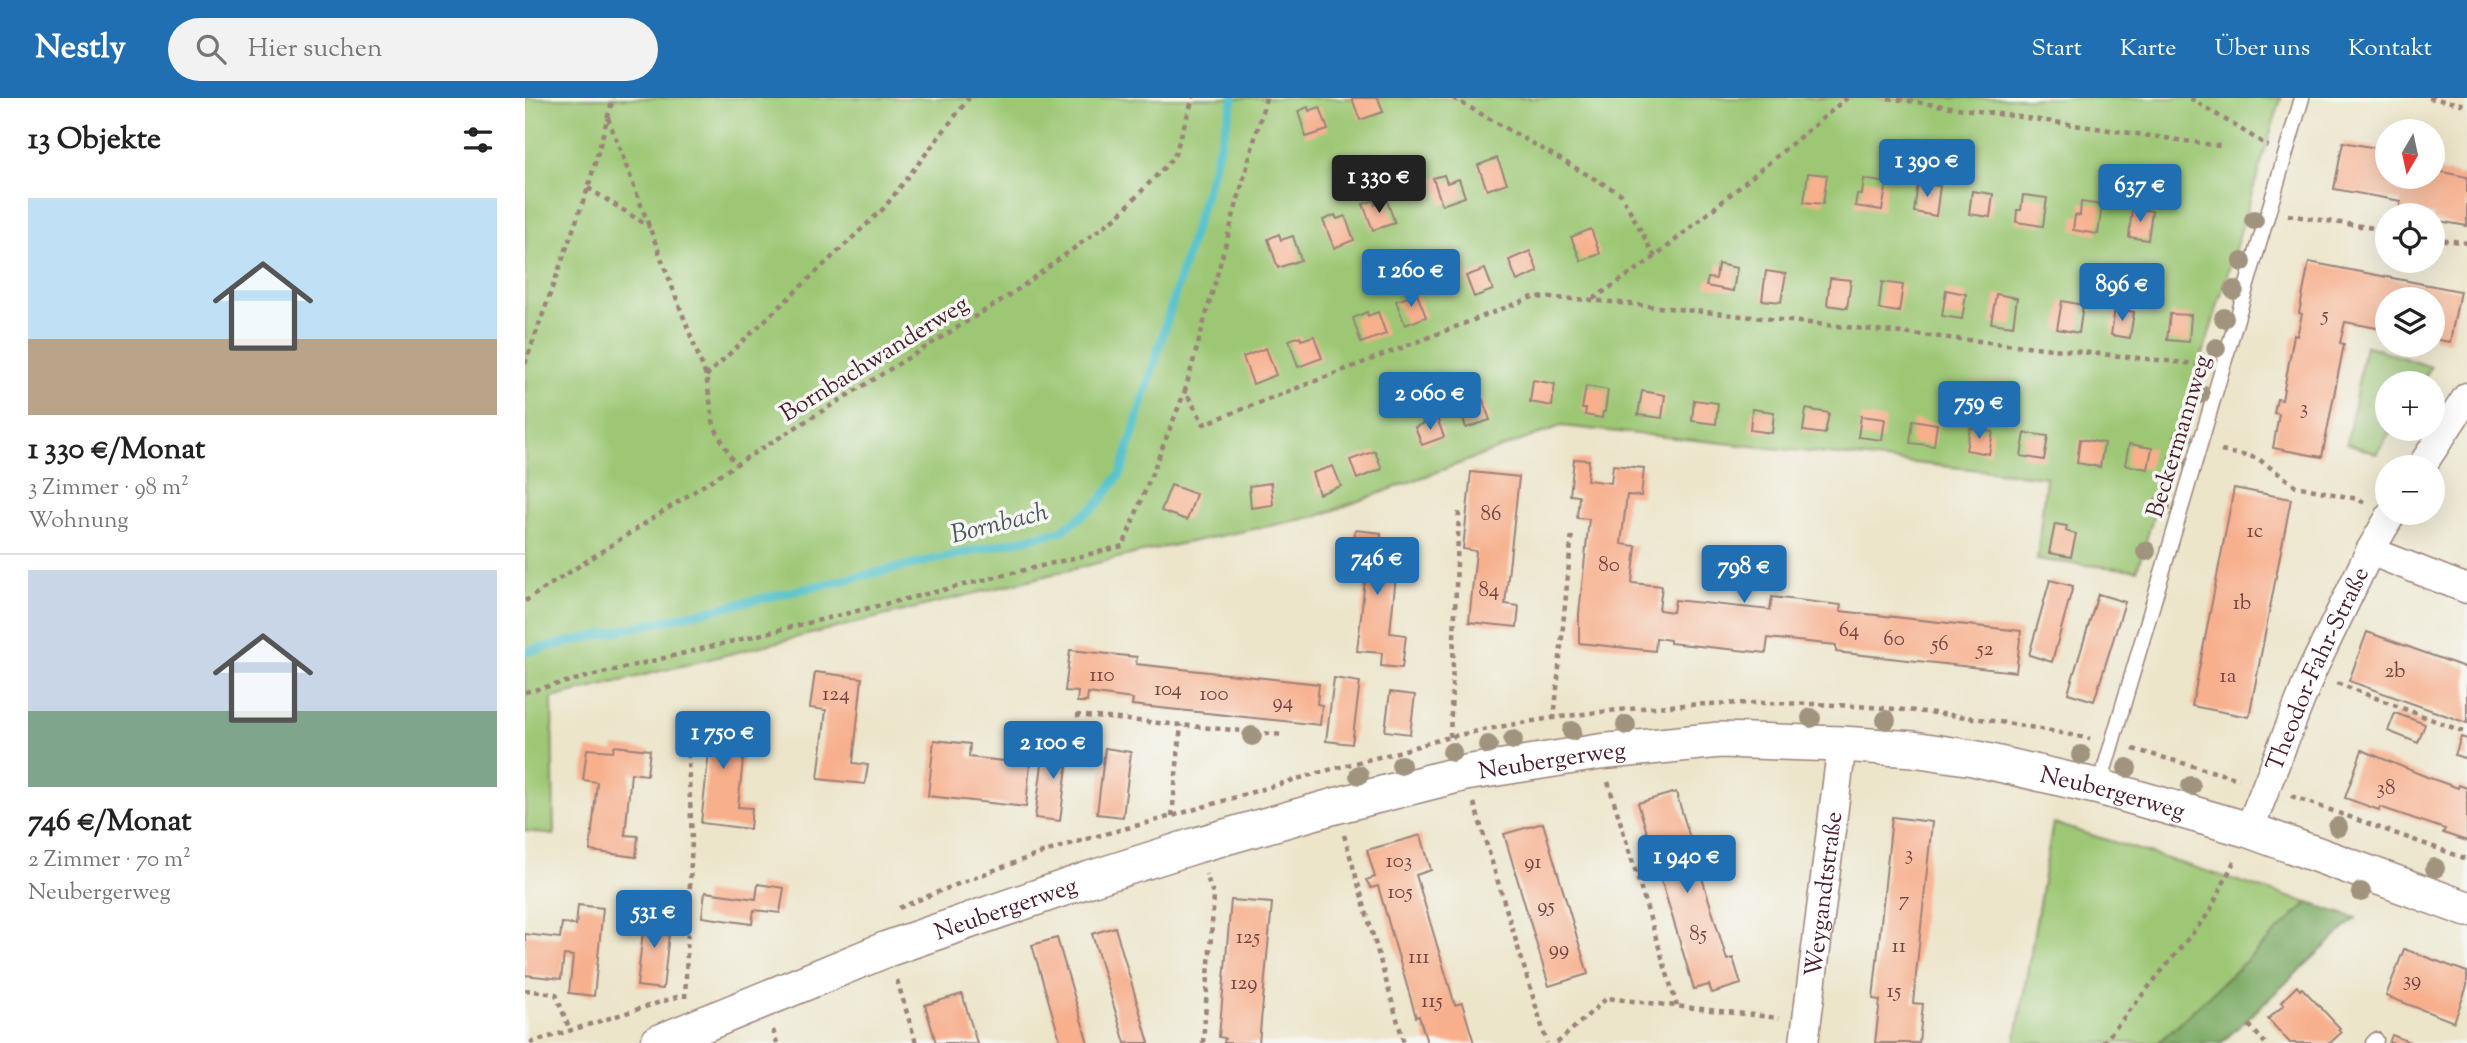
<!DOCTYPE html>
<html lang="de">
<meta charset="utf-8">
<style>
:root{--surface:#fff;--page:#f2f2f2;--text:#222;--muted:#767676;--line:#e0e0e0;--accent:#1f6fb2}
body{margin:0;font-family:"Sorts Mill Goudy",serif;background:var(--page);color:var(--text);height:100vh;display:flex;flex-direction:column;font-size:26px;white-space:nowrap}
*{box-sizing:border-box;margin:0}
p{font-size:23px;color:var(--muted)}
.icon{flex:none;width:38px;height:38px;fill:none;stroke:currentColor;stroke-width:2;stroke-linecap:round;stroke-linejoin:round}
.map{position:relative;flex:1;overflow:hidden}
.details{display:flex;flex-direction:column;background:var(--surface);width:525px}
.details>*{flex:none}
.needle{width:46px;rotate:189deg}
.buttons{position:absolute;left:1850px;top:21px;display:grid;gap:14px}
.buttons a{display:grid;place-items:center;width:70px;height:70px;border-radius:50%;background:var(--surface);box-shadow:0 7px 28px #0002;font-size:35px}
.price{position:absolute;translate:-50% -60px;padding:0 16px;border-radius:7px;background:var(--accent);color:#fff;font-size:23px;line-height:46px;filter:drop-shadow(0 2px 4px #0008)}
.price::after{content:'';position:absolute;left:50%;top:42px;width:21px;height:16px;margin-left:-10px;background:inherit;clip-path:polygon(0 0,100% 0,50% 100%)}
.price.selected{background:#222;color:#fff}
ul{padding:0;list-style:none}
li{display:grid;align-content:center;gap:14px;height:371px;padding:0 28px}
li+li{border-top:2px solid var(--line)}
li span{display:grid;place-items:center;height:217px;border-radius:0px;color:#555}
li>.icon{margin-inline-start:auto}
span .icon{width:126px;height:126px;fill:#fffc;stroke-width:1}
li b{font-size:30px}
h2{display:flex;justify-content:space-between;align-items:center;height:84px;padding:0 28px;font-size:30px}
header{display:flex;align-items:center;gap:42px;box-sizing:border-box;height:98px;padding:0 35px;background:var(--accent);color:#fff}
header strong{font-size:33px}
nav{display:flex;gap:38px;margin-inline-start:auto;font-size:24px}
.search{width:490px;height:63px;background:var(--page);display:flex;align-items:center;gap:18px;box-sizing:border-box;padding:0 24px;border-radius:38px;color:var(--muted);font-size:26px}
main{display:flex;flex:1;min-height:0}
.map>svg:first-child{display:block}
.green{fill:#9dc774;stroke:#747350;stroke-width:2}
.forest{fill:#7eac66;stroke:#646648;stroke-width:2}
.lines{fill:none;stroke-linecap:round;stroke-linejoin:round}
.stream{stroke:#53c1c9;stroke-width:9}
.building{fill:#f7af8c}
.service-casing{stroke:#9b827a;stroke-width:17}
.minor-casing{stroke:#9b827a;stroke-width:31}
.tertiary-casing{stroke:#9b827a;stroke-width:38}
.path{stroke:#9b827a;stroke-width:4.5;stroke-dasharray:5 5;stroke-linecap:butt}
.service{stroke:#fff;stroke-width:14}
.minor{stroke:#fff;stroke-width:28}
.tertiary{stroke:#fff;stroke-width:35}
.tree{fill:#a1947f}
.labels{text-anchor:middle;stroke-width:7;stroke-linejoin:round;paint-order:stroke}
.number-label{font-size:21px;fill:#754343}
.street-label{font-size:24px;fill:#4a1f2b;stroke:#f6f6f2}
.water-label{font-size:26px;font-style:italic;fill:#4d5862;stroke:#f6f6f2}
</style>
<header>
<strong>Nestly</strong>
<div class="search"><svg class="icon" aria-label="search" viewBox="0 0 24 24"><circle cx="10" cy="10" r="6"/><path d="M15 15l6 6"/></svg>Hier suchen</div>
<nav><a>Start</a><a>Karte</a><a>Über uns</a><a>Kontakt</a></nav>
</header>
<main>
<section class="details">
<h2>13 Objekte<svg class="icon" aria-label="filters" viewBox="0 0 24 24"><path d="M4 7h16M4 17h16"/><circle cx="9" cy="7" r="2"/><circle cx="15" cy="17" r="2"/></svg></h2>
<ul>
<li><span style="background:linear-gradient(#bfe0f5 65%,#b9a48a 0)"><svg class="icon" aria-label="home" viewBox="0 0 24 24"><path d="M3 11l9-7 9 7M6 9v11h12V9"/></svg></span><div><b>1 330 €/Monat</b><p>3 Zimmer · 98 m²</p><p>Wohnung</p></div></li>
<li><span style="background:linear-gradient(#c9d6e8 65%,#7fa58c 0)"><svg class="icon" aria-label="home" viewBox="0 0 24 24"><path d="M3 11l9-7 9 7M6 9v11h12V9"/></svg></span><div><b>746 €/Monat</b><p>2 Zimmer · 70 m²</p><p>Neubergerweg</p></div></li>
</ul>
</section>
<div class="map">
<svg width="1942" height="945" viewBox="0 0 1942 945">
<rect width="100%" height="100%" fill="#f6f6f2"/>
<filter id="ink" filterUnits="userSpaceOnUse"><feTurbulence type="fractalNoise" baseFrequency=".0143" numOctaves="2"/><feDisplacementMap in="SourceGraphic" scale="14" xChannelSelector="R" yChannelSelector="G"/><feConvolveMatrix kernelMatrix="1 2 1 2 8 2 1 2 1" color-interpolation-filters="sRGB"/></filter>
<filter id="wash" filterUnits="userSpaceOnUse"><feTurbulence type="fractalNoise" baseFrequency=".00686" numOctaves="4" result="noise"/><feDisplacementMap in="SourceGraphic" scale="28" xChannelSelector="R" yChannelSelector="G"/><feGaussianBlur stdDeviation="1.57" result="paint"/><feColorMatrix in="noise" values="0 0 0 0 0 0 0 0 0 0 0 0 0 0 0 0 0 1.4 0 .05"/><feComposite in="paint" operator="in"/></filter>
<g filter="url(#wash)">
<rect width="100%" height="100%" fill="#ece5ca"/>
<!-- green -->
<path class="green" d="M0,0H1756L1612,472L1512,462L1521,379L1036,328L793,418L621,453L27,600L29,737L0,733Z
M1840,247L1906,269L1896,285H1862V331H1867L1851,356L1822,345Z
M1528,725L1783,805L1633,945H1490Z"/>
<!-- forest -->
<path class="forest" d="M1783,805L1831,820L1696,945H1633Z"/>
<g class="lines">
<!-- stream -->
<path class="stream" d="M0,554L536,433L572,407L596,375L709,0"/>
</g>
<g id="blocks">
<!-- building -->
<path class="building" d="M827,0H853L858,14L835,22Z
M783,9L784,13L795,9L803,32L781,39L773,13Z
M1818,44L1862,52V79H1908V72L1942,79V128L1908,122V117L1873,116L1876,103L1809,91Z
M972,60L982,85L962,92L953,67Z
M1283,75L1302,77L1298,106L1279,104Z
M919,77L922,85L934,81L940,99L917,107L908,80Z
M1339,81L1362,85L1357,112L1330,108L1332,96L1337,97Z
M1393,85L1415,88L1411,118L1389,114Z
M1447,93L1468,96L1465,119L1444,116Z
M1498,97L1522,100L1518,128L1491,124L1492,112H1496Z
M849,102L850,107L862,103L870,125L848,132L838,106Z
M1556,104L1577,107L1573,136L1548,132L1550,117L1555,118Z
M1607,110L1627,113L1623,142L1604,139Z
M810,117L812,121L820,118L829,142L809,150L798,122Z
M1066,131L1075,156L1056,163L1046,139Z
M754,136L756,142L768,138L776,162L753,170L743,141Z
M1005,153L1013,174L992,183L984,162Z
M1784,164L1935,193L1925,244L1908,241V201H1862V232L1820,224L1815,245L1819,246L1797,359L1748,350L1754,316L1749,315L1752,301L1757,302L1769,237L1772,238L1777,216L1774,215Z
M1193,166L1212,170L1208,193L1181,188L1183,180L1191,181Z
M960,171L968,192L949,199L941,178Z
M1241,173L1261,176L1256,204L1237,202Z
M1305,180L1326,182L1322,210L1302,207Z
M1357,184L1378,187L1374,214L1354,211Z
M1421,192L1441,196L1437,221L1417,218Z
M892,196L901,219L880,227L871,203Z
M1471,196L1492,200L1488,228L1466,225Z
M1537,203L1558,207L1554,235L1532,231Z
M1590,210L1609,214L1605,240L1586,237Z
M842,214L843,218L853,214L861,236L836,245L828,220Z
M1645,216L1666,217L1664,244L1642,242Z
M775,238L776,242L789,238L797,260L773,269L764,242Z
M741,250L751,277L728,286L718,259Z
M1008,282L1030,286L1027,308L1005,304Z
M1061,288L1083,292L1080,314H1078L1077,320L1060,317L1061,311H1057Z
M1117,293L1140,297L1137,320L1113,317Z
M958,302L965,322L941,330L935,310Z
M1169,302L1193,305L1191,326L1167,323Z
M1227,311L1249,314L1247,335L1225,332Z
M1281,311L1304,315L1300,336L1278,333Z
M1336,318L1360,321L1357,342L1333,339Z
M912,320L919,339L897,347L890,329Z
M1388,322L1412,326L1409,348L1385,345Z
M1445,330L1468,334L1464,356L1441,352Z
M1500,335L1523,338L1519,362L1496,358Z
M1555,341L1579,345L1575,369L1552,365Z
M1604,346L1627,350L1623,371L1600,367Z
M850,353L857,371L832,381L825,362Z
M1049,361L1064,362L1062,382L1086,385L1088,367L1119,370L1116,398L1102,397L1096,446L1111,448L1107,485L1137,488L1134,512L1148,514L1150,502L1245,512L1247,499L1316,507L1315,513L1496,533L1491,574L1311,554V547L1243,540L1241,555L1145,545V542L1131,540L1130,553L1054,545V516L1064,421L1052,420L1054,398L1045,397Z
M808,368L816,388L794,396L787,375Z
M946,374L994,379L980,506L994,508L992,529L944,524L951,453L938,451Z
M746,385L748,407L726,410L724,388Z
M646,387L671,396L662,422L636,413Z
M1709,390L1766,401L1724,619L1667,608Z
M1530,426L1542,428L1541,433L1551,436L1546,459L1524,455Z
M830,432L856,435L855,447L874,449L865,535L881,537L877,570L856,568L857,555L832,553L840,482L825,480Z
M1525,482L1548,488L1527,564L1504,557Z
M1573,496L1600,504L1569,603L1543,595Z
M1842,534L1942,570V625L1824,583Z
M545,552L612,559L611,566L794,586L792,606L797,607L795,627L607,607L608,601L563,595L562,604H552L553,594L540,593Z
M290,574L337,580L328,665L343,667L340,686L293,681L301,612L285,610Z
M809,580L835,584L827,646L801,643Z
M865,594L890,597L885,636L860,633Z
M1870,615L1900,626L1893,645L1863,633Z
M175,618L222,623L213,709L227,710L225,731L176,725L184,654L171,653Z
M1936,639L1942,641V661L1930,657Z
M409,642L445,646L444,659L505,666L501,709L403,698Z
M520,643L545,646L535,723L510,720Z
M89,648L125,652L122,677L106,675L100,737L113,738L111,759L65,753L72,684L58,682L62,651L88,653Z
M580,650L606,654L598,719L572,716Z
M1837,652L1902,679L1933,690L1934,687L1942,690V743L1918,735L1920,731L1855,709L1854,712L1820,700Z
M1151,694L1202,862L1208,860L1216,886L1187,895L1184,887L1169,891L1113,705Z
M1367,719L1407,724L1388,905L1398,906L1394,945H1350L1355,902L1348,901Z
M1018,725L1063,876L1024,888L979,736Z
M896,737L906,772L891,777L930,907L937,905L949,945H902L894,918L891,919L853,788L846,790L841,782L850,779L842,752Z
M233,786L259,790L255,815L229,812L227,826L177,819L180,794L231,801Z
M706,802L747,805L734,945H699L700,940L694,939Z
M53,807L78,810L69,898L44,895L48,858L39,857L36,881L0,877V836L35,840L37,825L51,827Z
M120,814L146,817L138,891L112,888Z
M590,829L624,945H600L567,836Z
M532,840L563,945H536L507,847Z
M1879,851L1942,874V888L1929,924L1861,898Z
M1772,888L1775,892L1777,890L1815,930L1813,932L1816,935L1805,945H1765L1743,921L1759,907L1756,904Z
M437,896L452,945H411L400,907Z
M1867,937L1887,945H1864Z"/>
</g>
</g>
<g filter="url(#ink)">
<use href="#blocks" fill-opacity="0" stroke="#9b827a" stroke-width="2"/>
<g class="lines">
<defs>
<path id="service" d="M1574,689L1777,0
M1848,945L1851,942"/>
<g id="minor">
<path d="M1896,369L1942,299"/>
<path d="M1845,453L1942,491"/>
<path id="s1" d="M1724,732L1786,575L1845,453L1867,415"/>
<path id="s2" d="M1279,945L1317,646"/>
</g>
<g id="tertiary">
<path id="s3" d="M133,945L362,851L565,781L672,747L810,708L940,675L1074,654L1195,642L1317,646L1388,651L1448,660L1574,689L1724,732L1942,811"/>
</g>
</defs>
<!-- service casing -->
<use href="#service" class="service-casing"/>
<!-- minor casing -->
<use href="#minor" class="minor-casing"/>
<!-- tertiary casing -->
<use href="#tertiary" class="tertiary-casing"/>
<!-- path -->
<path class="path" d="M741,0L660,293L679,326L1008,199L1067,202L1679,267
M928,0L1096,96L1130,159
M1363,0L1695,48
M1665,0L1743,48
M1904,0L1942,7
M83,20L181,278L189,328L210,367
M63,90L125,129
M1763,117L1862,132
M1908,140L1942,145
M1068,201L1130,159L1322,0
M0,266L63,90L88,0
M181,278L359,110L444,0
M1696,353L1732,360L1771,388L1832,401L1840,405
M0,503L210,367L488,195L593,118L649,59L668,0
M1812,585L1942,635
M0,594L598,448L660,293
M551,617L759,637
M1029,622L1047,434
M925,639L934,414
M1608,651L1714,681
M1083,684L1152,908
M1766,698L1942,761
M949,705L1022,945
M647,718L656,627
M819,737L879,945
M374,810C432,786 492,762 552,744C584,734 616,727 647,718C716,698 784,676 854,659C878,653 901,645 925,639C1135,592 1355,595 1565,641
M372,882L391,945
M0,892L31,896L45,933
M160,900L167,741L162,643
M1724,927L1740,945
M248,932L252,945
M5,945L155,898
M678,945L689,799L681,776
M1032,945L1082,900L1254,920
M1578,945L1684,815L1710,761"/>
<!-- service -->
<use href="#service" class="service"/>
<!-- minor -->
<use href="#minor" class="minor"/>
<!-- tertiary -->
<use href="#tertiary" class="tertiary"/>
</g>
<!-- trees -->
<g class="tree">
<circle cx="1729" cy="122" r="10"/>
<circle cx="1717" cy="164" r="10"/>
<circle cx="1709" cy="192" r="10"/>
<circle cx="1699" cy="220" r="10"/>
<circle cx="1691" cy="250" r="10"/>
<circle cx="1675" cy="296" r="10"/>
<circle cx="1658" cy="338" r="10"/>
<circle cx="1652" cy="363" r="10"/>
<circle cx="1636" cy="408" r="10"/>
<circle cx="1621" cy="453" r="10"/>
<circle cx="1286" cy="620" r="10"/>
<circle cx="1361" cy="622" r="10"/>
<circle cx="1101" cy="627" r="10"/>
<circle cx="1047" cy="633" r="10"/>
<circle cx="727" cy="638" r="10"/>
<circle cx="988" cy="642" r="10"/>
<circle cx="963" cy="647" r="10"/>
<circle cx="927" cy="654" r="10"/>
<circle cx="1556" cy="657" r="10"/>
<circle cx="876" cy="667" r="10"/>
<circle cx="1602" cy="670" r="10"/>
<circle cx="834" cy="677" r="10"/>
<circle cx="1666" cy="688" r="10"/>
<circle cx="1813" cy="729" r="10"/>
<circle cx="1910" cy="770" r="10"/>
<circle cx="1836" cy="794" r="10"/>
</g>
</g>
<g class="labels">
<!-- number labels -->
<g class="number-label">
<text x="1800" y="223">5</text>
<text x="1779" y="316">3</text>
<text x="966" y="422">86</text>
<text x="1730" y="439">1c</text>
<text x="1084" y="473">80</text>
<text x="964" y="498">84</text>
<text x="1717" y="511">1b</text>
<text x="1324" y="538">64</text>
<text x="1369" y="547">60</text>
<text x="1415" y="552">56</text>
<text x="1460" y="557">52</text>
<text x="1870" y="579">2b</text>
<text x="577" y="583">110</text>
<text x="1703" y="584">1a</text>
<text x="643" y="597">104</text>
<text x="311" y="602">124</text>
<text x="689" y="602">100</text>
<text x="758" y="610">94</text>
<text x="1861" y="696">38</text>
<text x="1384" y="762">3</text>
<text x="874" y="769">103</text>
<text x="1008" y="770">91</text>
<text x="875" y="800">105</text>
<text x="1379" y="808">7</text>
<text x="1021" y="814">95</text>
<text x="1173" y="842">85</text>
<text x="723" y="845">125</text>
<text x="1374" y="854">11</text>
<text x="1034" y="857">99</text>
<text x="894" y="865">111</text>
<text x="1887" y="888">39</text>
<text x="719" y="891">129</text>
<text x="1369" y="899">15</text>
<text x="907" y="909">115</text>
</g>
<!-- street labels -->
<g class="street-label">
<text transform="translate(349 260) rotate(-32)" y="8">Bornbachwanderweg</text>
<text transform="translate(1653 338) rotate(-73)" y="8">Beckermannweg</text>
<text dy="8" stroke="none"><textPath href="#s1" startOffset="175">Theodor-Fahr-Straße</textPath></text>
<text dy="8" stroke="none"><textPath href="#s3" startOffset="940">Neubergerweg</textPath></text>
<text dy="8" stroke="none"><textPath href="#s3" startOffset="1507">Neubergerweg</textPath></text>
<text dy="8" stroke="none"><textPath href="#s2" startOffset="150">Weygandtstraße</textPath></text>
<text dy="8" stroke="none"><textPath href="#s3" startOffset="373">Neubergerweg</textPath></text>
</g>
<!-- water labels -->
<g class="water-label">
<text transform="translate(474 424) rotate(-14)" y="9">Bornbach</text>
</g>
</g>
</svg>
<div class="buttons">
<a><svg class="needle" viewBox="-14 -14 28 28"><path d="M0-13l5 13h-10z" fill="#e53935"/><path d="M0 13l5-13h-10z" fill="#767676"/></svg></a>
<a><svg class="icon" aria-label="locate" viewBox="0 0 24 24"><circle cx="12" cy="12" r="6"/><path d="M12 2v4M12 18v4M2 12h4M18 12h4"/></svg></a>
<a><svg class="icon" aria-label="layers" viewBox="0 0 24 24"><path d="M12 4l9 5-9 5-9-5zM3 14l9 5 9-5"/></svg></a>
<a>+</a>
<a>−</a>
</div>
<b class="price" style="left:1402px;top:101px">1 390 €</b>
<b class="price selected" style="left:854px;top:117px">1 330 €</b>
<b class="price" style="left:1615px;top:126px">637 €</b>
<b class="price" style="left:886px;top:211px">1 260 €</b>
<b class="price" style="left:1597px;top:225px">896 €</b>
<b class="price" style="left:905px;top:334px">2 060 €</b>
<b class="price" style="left:1454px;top:343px">759 €</b>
<b class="price" style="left:852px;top:499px">746 €</b>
<b class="price" style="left:1219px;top:507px">798 €</b>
<b class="price" style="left:198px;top:673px">1 750 €</b>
<b class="price" style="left:528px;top:683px">2 100 €</b>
<b class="price" style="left:1162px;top:797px">1 940 €</b>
<b class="price" style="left:129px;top:852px">531 €</b>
</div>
</main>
